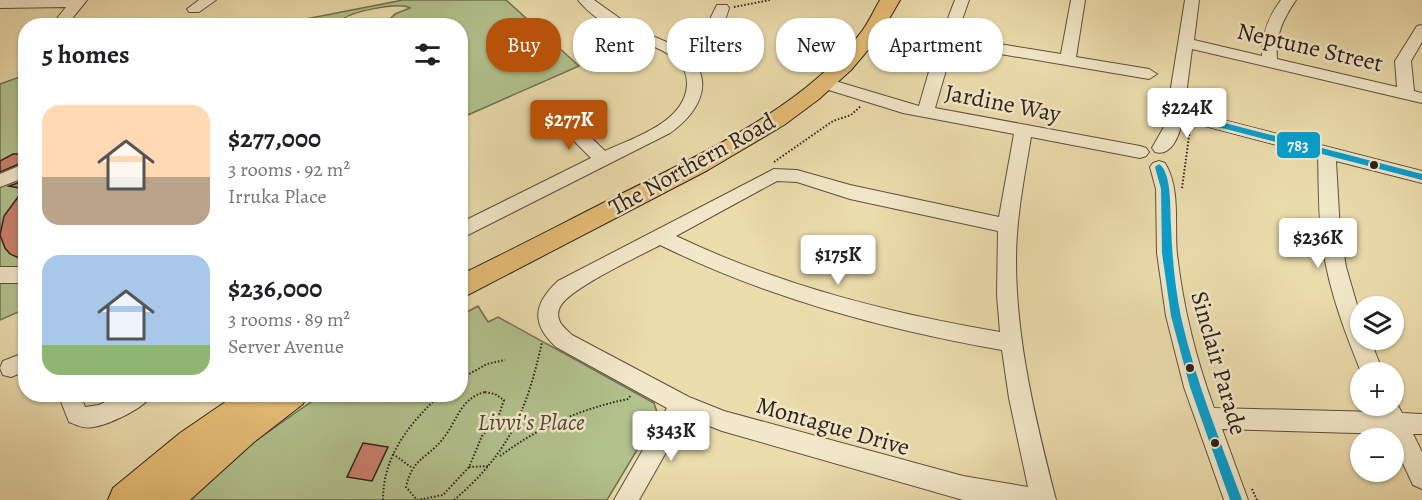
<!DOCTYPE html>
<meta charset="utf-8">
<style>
:root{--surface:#fff;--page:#f6f6f6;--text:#202124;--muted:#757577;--accent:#b45309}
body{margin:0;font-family:Alegreya,serif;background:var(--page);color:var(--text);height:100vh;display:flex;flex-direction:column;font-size:22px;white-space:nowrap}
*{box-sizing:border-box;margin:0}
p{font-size:20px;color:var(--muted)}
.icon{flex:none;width:33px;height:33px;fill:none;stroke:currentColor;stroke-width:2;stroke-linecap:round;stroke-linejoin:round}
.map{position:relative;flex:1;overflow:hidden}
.details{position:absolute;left:18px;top:18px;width:450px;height:384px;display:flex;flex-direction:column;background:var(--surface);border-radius:24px;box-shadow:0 2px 4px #0004}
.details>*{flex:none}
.hud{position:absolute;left:486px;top:18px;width:570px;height:54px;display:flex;gap:12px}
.fabs{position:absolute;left:1350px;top:296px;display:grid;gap:12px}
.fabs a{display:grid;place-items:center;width:54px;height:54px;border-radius:50%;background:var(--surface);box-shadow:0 2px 4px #0004;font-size:30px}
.price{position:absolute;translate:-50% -51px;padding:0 14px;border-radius:6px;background:#fff;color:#222;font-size:20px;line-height:39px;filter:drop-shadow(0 2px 3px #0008)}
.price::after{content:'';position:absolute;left:50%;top:36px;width:18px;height:14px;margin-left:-9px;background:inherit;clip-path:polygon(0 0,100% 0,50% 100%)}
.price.current{background:var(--accent);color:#fff}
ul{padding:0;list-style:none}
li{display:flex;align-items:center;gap:18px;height:150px;padding:0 24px}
li span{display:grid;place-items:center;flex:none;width:168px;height:120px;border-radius:18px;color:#555}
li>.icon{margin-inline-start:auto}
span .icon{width:72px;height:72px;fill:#fffc;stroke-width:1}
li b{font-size:26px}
h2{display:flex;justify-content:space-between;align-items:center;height:72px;padding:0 24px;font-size:26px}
.tag{padding:0 21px;border-radius:24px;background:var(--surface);box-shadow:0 2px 4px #0004;font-size:21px;line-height:54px}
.tag.current{background:var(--accent);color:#fff}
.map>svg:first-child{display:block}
.green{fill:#b2c28d;stroke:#707254;stroke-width:1.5}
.building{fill:#cb806c;stroke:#2e211c;stroke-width:1.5}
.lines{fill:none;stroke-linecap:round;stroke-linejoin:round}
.minor-casing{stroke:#5d5040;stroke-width:2}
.highway-casing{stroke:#2e211c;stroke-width:2}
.path{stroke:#2e211c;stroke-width:2;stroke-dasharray:1.5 2;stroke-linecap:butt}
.minor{fill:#f2e8c9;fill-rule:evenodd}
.highway{fill:#e6be76;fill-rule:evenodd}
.bus-1-casing{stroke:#f2e8c9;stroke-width:5}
.bus-1{fill:#079fcf;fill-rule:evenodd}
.bus-dot{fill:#2e211c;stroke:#f2e8c9;stroke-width:2}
.labels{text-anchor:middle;stroke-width:5;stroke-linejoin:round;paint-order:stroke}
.street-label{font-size:24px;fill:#2e211c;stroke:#f2e8c9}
.park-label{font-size:24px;font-style:italic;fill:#4f4938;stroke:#f2e8c9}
.line-badge{stroke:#f2e8c9;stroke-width:2}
.badge-label{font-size:16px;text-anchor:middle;font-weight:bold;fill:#fff}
</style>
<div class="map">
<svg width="1422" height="500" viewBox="0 0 1422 500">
<rect width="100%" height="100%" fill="#ebdcac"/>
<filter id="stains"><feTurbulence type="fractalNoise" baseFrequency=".00333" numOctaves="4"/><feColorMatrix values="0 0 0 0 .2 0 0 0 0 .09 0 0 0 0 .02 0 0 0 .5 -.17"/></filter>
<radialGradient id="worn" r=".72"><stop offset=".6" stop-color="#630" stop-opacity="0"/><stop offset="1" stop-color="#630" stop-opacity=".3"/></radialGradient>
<!-- green -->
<path class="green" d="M403,0H506L579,66L461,118L460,26L384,25L395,14L410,8C399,2 349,11 339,22L342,25H275Z
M25,75V309L0,320V84Z
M478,306L488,322L498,317L654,403L658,415L607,500H185L251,444L321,395L460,394L461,315Z"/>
<!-- building -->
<path class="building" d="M13,154H26V161L0,172V161Z
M26,180V261L10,254L5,248L0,235L4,216L24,189L9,186Z
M363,443L388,447L372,481L347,477Z"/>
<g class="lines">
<defs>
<path id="minor" d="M0,0H87L66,26H51L66,7L0,8Z
M199,0H216L199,12H189L187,9Z
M578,0H594L632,27L678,47L706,27L717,5H727L729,8C723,31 707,43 687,54C717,82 698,113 670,133L460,239V223L591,158L555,122L553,118L555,114H567L605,151C633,138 686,122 687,84C688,52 644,45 622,33C607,26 588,13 578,0Z
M955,0H969L956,37L1061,54L1071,0H1085L1076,57L1149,69L1157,74L1149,79L953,46L935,108L1140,146L1146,148L1149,152L1146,156L1140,158L1031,137C1024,179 1016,219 1016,260C1016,342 1036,422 1056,500H963L722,431L686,417L639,500H614L667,408L556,347C531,324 533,304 558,281L774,169L797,170L850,185L999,217L1014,134L903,113L819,87L817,83L825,78L919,106L934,54ZM777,181L797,182L850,199L998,231L997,295L1000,332C887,313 779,285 676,236ZM660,245C768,298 883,329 1002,350L1009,398L1028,487L963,476L724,411L689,397L572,335C563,327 554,319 560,307C568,289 640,256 660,245Z
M1185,0H1199L1194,40L1262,56C1262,34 1268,17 1281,0H1296C1283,19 1275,36 1277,59L1397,87L1395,61L1417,26L1422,25V42L1411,61L1414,91L1422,93V103L1192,49L1184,110L1422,171V183L1336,161L1340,231L1346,267L1360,315V339H1370L1383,372H1361C1345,332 1329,291 1323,248C1318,218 1319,187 1318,156L1182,120C1180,134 1172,157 1155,152L1152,148L1165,125Z
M1159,161L1165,163C1181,189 1174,225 1177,254C1183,307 1196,359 1214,408L1378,412L1375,405H1394V398L1402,413L1422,414V434H1413L1422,452V489L1413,485L1394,444V438H1391L1388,434L1222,429L1248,500H1224L1184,387L1166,316L1157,253L1156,189L1150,167L1153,163Z
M26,163V177L0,187V174Z
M0,267H26V283H0Z
M26,352V371L11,377L3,375L0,368L3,361Z
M58,394H80L85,407L99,405L120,394H152C146,408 108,425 93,427C84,429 77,425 69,422Z"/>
<path id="highway" d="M880,0H900L878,38L851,70L819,99L784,125L708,170L460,299V275C516,248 571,219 627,191C707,151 807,105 862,31C869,22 874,10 880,0Z
M237,394H307L303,404L254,442L190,500H108L113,488L180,433Z"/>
</defs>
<!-- minor casing -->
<use href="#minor" class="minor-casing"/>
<!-- highway casing -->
<use href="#highway" class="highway-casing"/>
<!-- path -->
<path class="path" d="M734,7L770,0
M774,162L833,121L851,115L861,106
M1182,188L1190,129
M460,379L487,364L505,360
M485,392L495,394L504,400L498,418L482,436L469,467L443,495L417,500L406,487C412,459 426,459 442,440C457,422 460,398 485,392Z
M393,454L411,467
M500,456C539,427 580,409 628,399L631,395
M469,467L490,466
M1252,489L1257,500
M383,500C383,455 410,423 441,394
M454,500C508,454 527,411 542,342"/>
<!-- minor -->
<use href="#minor" class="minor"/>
<!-- highway -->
<use href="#highway" class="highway"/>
<defs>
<path id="bus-1" d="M1175,110L1422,174V180L1172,115L1171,113L1172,111Z
M1159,164C1172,172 1170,211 1171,225C1172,256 1175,287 1181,317C1195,380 1220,440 1242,500H1230L1190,387L1171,316L1162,253L1161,189L1155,167Z"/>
</defs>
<!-- bus-1 casing -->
<use href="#bus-1" class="bus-1-casing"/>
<!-- bus-1 -->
<use href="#bus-1" class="bus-1"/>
</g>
<!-- markers -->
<g class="bus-dot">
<circle cx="1374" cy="165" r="5"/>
<circle cx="1190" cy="368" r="5"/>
<circle cx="1215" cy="443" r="5"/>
</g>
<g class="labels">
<!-- street labels -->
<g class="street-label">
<text transform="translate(1310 47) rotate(13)" y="8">Neptune Street</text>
<text transform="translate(1003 103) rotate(11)" y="8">Jardine Way</text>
<text transform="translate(692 164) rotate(-29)" y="8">The Northern Road</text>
<text transform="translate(1219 363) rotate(74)" y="8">Sinclair Parade</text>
<text transform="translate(833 426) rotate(16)" y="8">Montague Drive</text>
</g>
<!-- park labels -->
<g class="park-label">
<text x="531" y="430">Livvi's Place</text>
</g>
</g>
<rect class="line-badge" x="1276" y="131" width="45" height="28" rx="6" fill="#079fcf"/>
<g class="badge-label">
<text x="1298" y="151">783</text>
</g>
<rect width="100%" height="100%" filter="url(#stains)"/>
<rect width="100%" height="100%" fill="url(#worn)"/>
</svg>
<div class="fabs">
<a><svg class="icon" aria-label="layers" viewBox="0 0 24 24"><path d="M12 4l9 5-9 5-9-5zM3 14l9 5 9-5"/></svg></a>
<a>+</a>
<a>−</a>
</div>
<b class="price" style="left:1187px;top:139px">$224K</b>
<b class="price current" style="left:569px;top:151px">$277K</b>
<b class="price" style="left:1318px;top:269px">$236K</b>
<b class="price" style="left:838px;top:286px">$175K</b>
<b class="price" style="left:671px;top:462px">$343K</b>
<div class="hud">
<a class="tag current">Buy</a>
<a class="tag">Rent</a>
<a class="tag">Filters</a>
<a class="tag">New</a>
<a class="tag">Apartment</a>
</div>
<section class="details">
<h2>5 homes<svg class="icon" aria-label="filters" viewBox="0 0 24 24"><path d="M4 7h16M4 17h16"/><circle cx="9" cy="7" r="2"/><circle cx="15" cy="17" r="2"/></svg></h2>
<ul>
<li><span style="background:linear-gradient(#ffd9b3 60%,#b9a48a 0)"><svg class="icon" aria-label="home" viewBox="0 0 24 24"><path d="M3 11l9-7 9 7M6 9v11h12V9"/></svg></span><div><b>$277,000</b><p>3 rooms · 92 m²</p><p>Irruka Place</p></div></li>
<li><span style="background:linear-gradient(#a9c7e8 75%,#8fb573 0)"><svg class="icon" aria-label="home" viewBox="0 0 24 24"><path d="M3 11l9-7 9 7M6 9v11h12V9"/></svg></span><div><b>$236,000</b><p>3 rooms · 89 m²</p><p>Server Avenue</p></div></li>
</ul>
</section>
</div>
